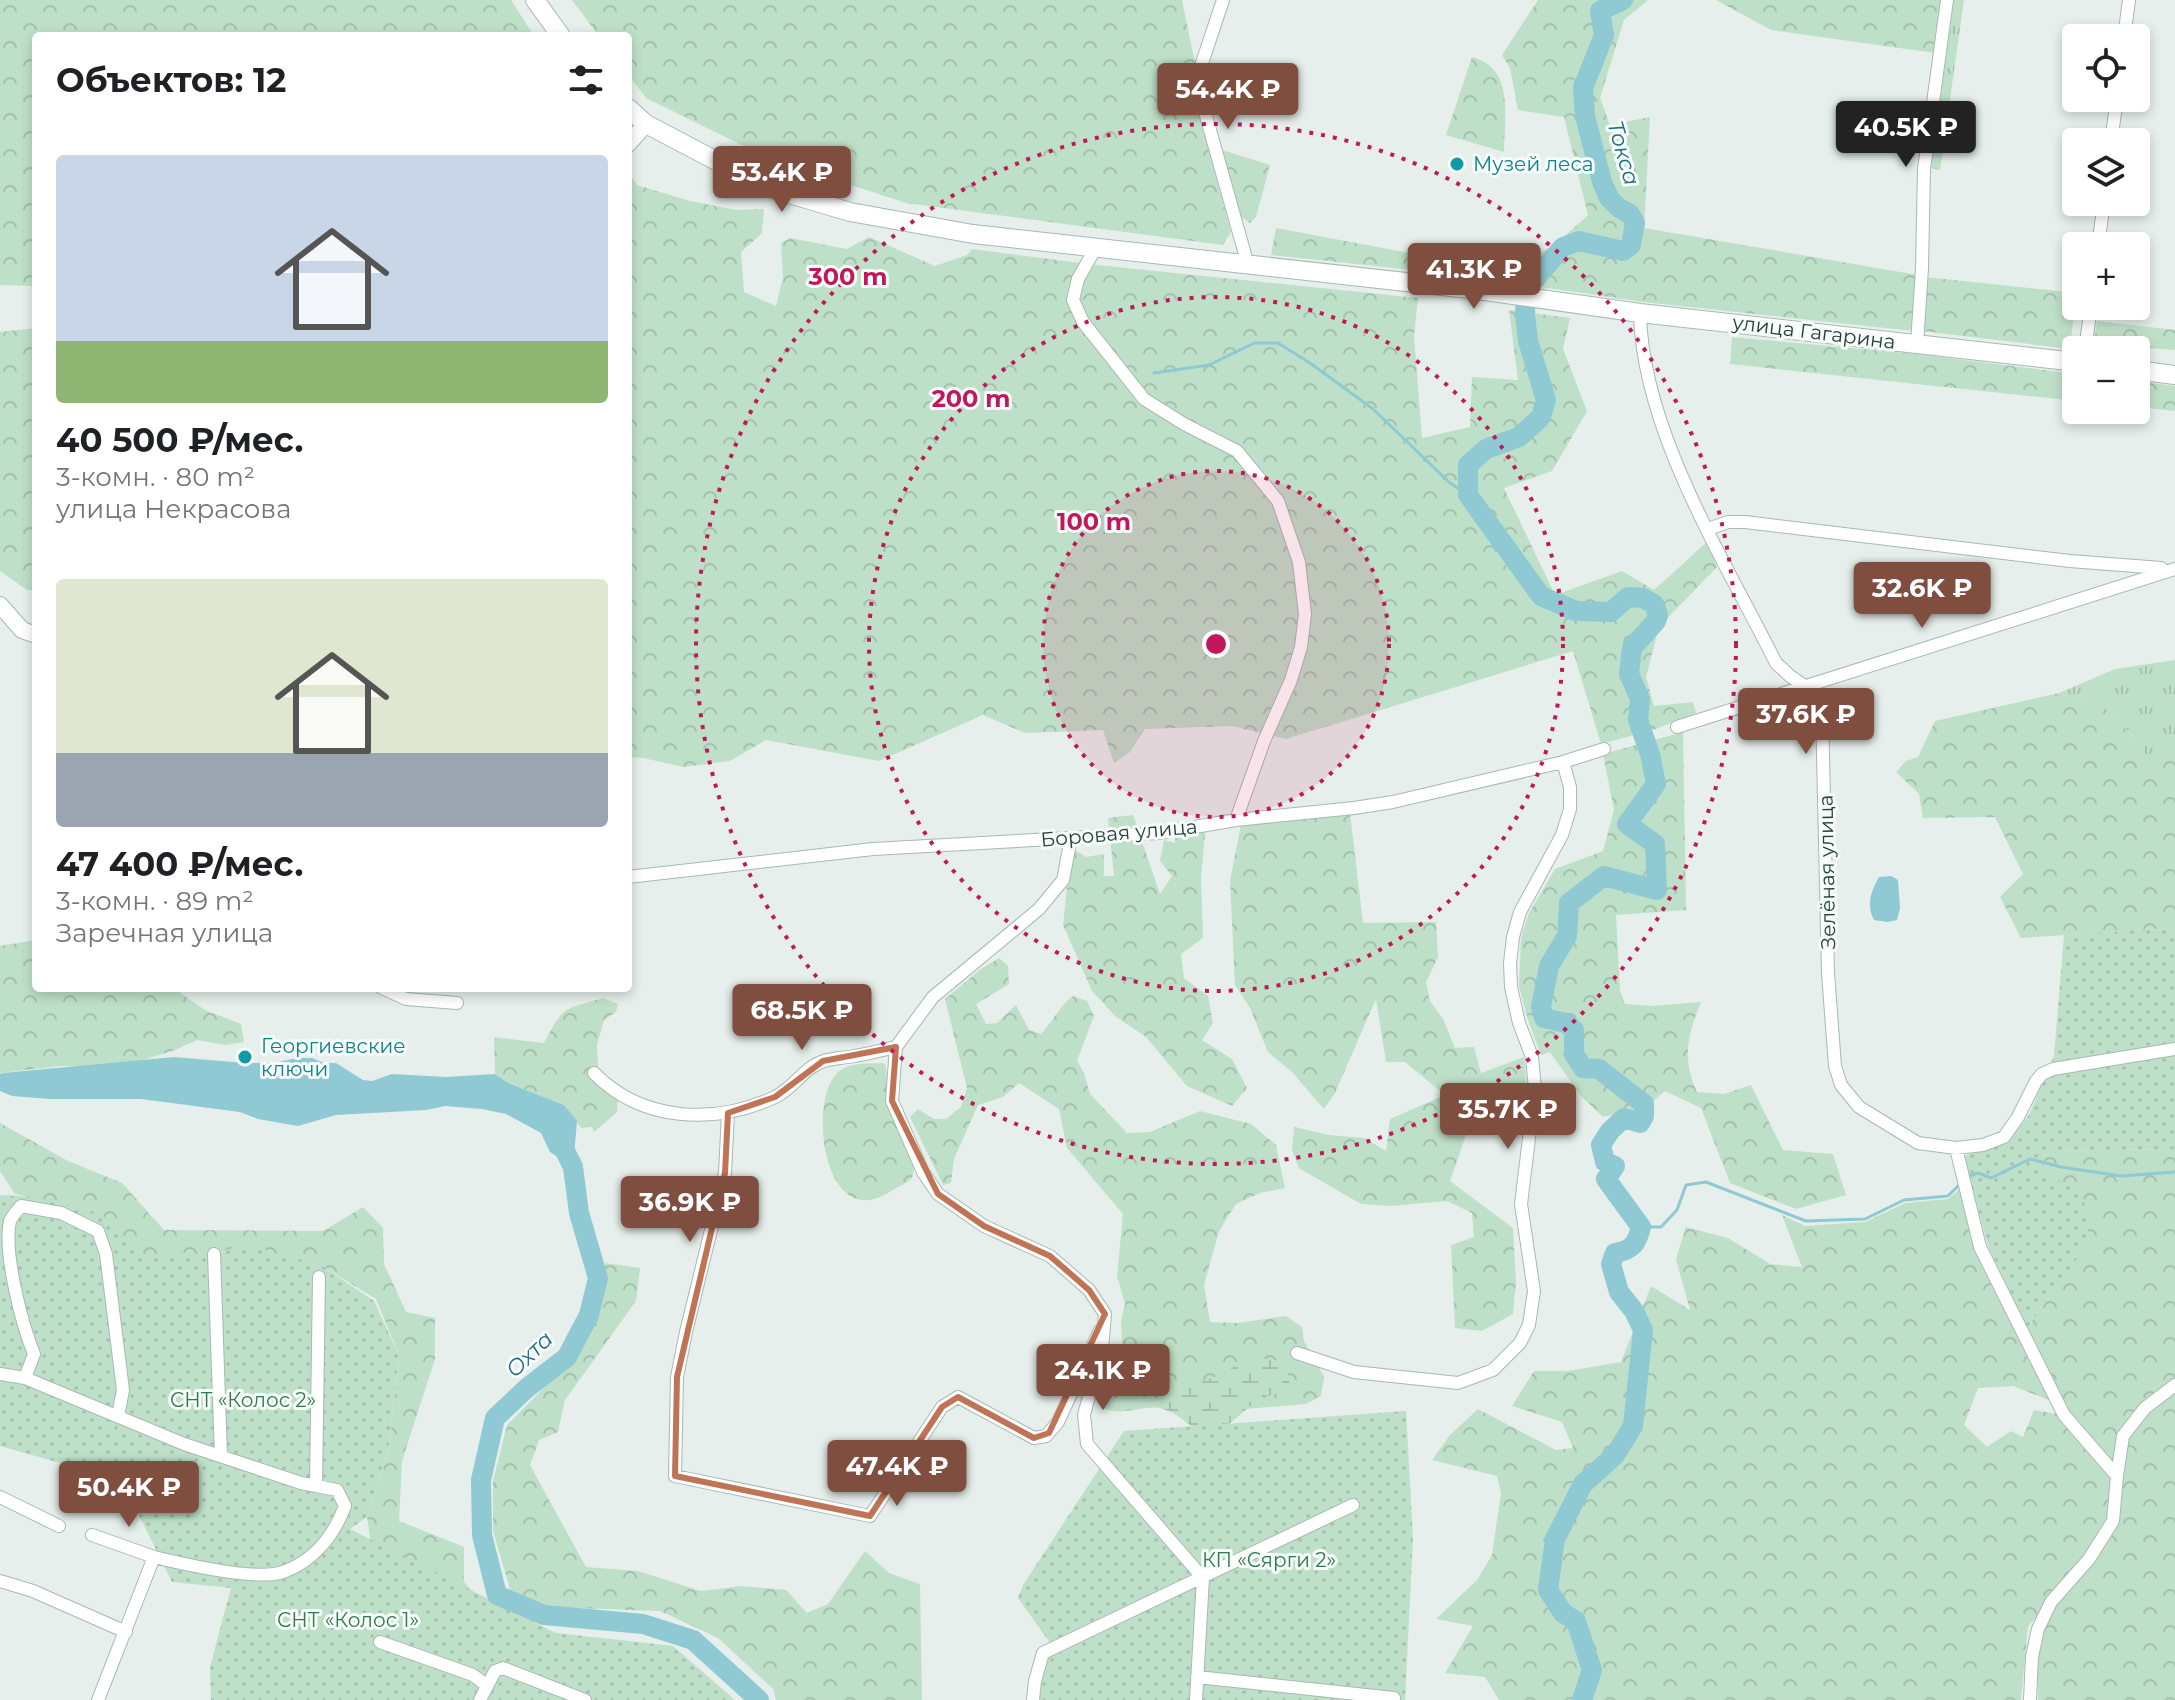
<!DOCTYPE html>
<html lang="ru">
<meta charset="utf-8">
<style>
:root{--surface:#fff;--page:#f2f2f2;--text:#202124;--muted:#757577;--accent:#7f4e3f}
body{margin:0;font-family:Montserrat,sans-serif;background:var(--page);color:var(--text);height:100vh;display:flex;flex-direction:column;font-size:30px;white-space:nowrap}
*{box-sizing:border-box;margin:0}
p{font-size:26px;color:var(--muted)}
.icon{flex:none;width:44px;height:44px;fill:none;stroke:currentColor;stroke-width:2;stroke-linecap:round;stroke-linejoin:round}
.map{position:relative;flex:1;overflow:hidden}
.sheet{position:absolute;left:32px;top:32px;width:600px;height:960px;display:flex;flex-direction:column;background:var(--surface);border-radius:8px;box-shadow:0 4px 12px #0003}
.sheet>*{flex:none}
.controls{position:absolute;left:2062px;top:24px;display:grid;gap:16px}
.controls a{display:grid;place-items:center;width:88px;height:88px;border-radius:8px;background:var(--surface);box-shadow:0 4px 12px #0003;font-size:40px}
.price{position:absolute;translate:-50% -68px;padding:0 18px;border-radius:8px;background:var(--accent);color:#fff;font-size:26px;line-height:52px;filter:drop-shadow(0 2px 4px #0008)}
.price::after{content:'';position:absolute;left:50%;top:48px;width:24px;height:18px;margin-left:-12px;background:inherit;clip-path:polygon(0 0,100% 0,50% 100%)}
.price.current{background:#222;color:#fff}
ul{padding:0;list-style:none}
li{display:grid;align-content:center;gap:16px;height:424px;padding:0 24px}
li span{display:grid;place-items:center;height:248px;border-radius:8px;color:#555}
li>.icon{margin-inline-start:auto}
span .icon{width:144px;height:144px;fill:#fffc;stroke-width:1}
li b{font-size:34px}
h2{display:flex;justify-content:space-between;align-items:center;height:96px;padding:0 24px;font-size:34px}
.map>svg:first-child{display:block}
.grass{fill:url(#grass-tufts)}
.forest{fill:url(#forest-crowns)}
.wetland{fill:url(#wetland-marsh)}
.garden{fill:url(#garden-dots)}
.water{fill:#8ec9d4}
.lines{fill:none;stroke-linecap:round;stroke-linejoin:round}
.stream{stroke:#8ec9d4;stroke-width:3}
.river{stroke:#8ec9d4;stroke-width:20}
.minor-casing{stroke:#a8b8b2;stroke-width:14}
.tertiary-casing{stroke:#a8b8b2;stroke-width:18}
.secondary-casing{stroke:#a4bbb3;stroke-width:20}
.minor{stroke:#fff;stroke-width:12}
.tertiary{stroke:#fff;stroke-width:16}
.secondary{stroke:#fff;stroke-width:18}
.marked{fill:none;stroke:#c07456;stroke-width:6;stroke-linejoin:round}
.ring{fill:none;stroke:#c2185b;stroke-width:4;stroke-dasharray:4 8}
.culture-dot{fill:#0f9aa8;stroke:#f7fbf9;stroke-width:3}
.labels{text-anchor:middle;stroke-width:6;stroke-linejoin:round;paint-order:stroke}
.culture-label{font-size:20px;fill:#0d838f;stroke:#f7fbf9;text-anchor:start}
.street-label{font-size:20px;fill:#24423a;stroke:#f7fbf9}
.park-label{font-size:20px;fill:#2d7a4b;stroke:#f7fbf9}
.water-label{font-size:22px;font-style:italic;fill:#1c6f80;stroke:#f7fbf9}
.centre{fill:#c2185b;stroke:#f7fbf9;stroke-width:4}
.ring-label{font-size:24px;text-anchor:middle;font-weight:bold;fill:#c2185b;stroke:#f7fbf9;stroke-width:6;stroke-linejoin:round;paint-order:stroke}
</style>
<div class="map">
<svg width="2175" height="1700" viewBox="0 0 2175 1700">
<defs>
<pattern id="grass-tufts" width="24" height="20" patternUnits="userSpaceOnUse" patternTransform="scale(2)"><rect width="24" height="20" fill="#bfe0c8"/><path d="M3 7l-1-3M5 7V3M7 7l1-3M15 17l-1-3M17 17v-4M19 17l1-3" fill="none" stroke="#a4c1ad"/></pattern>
<pattern id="forest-crowns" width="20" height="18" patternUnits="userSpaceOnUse" patternTransform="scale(2)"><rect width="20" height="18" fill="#bfe0c8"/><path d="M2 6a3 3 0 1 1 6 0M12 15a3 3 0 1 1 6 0" fill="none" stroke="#a4c1ad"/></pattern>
<pattern id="wetland-marsh" width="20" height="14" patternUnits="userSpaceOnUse" patternTransform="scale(2)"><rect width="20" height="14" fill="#bfe0c8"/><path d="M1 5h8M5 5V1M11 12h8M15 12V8" fill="none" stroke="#a4c1ad"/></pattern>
<pattern id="garden-dots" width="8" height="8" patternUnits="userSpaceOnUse" patternTransform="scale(2)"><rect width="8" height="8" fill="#bfe0c8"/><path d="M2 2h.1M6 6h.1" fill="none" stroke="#a4c1ad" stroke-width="1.8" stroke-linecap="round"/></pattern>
</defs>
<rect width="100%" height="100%" fill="#e6efeb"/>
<!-- grass -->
<path class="grass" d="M1954,0H1964L1940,170L1931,168Z
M2175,660V756H2146L2114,712L2059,693L2115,669Z"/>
<!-- forest -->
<path class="forest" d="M0,0H511L534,36H36V286L0,285Z
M572,0H1182L1195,63V100L1231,232L1223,245L906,203L766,157L646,98L628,74V36H599Z
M1538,0H1648L1624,20L1600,98L1610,125L1650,117L1644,228L1918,275L1914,331L1643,302L1541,287L1500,270L1504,258L1536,255L1557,243L1588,215L1564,117L1518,110L1510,68L1502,55Z
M1716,0H1942L1935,53L1771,30Z
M1472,57C1515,68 1504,117 1504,152L1446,135Z
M1219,149L1270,165L1256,217L1250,223L1236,213Z
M628,172L637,185L690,201L736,210L764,209L762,233L741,252L744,292L776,306L783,277L781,243L790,238L847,249L869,237L935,266L967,255L972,249L1088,264L1418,298L1414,336L1422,438L1470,427L1472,377L1518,380L1509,310L1570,318L1563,349L1587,411L1552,471L1504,488L1555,595L1622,571L1654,590L1707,542L1717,567L1659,627L1646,677L1654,706L1693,702L1696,713L1656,729L1601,744L1573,651L1286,739L1232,726L1145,729L1130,752L1114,763L1103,730L1025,733L983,715L879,761L766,740L730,761L684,767L643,758L628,757Z
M1276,228L1415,254L1478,263L1469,276L1271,255Z
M1925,277L2076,293L2070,349L1922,331Z
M2097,321L2175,330V350L2150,348L2146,359L2136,358V350H2093Z
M36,328V590H27L0,571V332Z
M1732,337L1917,354L2076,374V401L1730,364Z
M2136,381L2175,386V411L2136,407Z
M2059,693L2114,712L2146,756H2175V928L2021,938L2000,897L2023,874L1995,817L1923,818L1919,794L1896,772L1906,761L1918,757L1935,721Z
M1683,732L1686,910L1616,915L1620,990L1625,1004L1652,1006L1701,1002C1687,1036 1682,1059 1697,1092L1724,1094L1751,1085L1783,1150L1833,1154L1846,1195L1796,1209L1730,1183L1701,1108L1665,1091L1639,1114L1627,1112L1603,1117L1580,1095L1550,1052L1541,1055L1528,1020L1519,986L1521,939L1528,915L1555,869L1603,851L1614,810L1603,754Z
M1350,813L1363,923L1436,922L1438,957L1426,982L1430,1001L1443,1019L1455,1048L1474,1047L1481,1073L1524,1057L1526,1078L1522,1105L1497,1108L1466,1135L1450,1181L1513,1228L1516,1283L1513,1314L1482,1331L1455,1328L1451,1245L1474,1237L1472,1213L1447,1201L1392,1206L1361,1204L1299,1168L1292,1150L1294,1127L1329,1135L1364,1138L1386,1151L1390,1119L1445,1095L1405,1062H1386L1376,999L1335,1093L1324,1109L1292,1072L1268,1052L1250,1008L1235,985L1230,881L1241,824Z
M1133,815L1160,894L1172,876L1160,861L1164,840L1175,843L1176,828L1206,823L1201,877L1203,938L1181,954L1184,978L1208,996L1213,1023L1202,1040L1232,1059L1247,1088L1232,1106L1187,1086L1146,1037L1115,1016L1092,991L1063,925L1069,868L1075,850L1086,857L1104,854V876H1114L1108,818Z
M36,940V988H173L205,1010L241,1024L244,1042L225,1045L197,1040L175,1050L143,1060L98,1066H61L0,1073V946Z
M999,958L1008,966L1009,984L976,1004L986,1024L997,1023L1016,1005L1029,1030L1041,1034C1053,1021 1059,1007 1073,996L1087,1001L1094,1016L1077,1061L1084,1073L1090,1094L1127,1133L1150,1132L1200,1111L1251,1124L1276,1145L1285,1188L1260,1193L1236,1204L1219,1231L1204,1285L1210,1322L1238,1323L1286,1316L1302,1327L1304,1341L1324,1377L1321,1396L1306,1404L1246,1409L1203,1435C1190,1425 1176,1411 1160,1408C1142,1405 1120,1417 1103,1408L1104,1396L1132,1374L1122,1342L1121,1321L1125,1304L1117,1276L1123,1214L1067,1148L1059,1109L1019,1083L1003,1097L978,1105L954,1159L951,1183L943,1185L910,1117L918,1109L934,1119H946L961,1107L967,1088L945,999L981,969Z
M603,998L618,1004L616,1012L604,1020L597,1045L598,1068L618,1097L617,1112L594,1132L592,1127L581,1128L564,1105L508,1083L495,1074L494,1037L544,1043C564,1004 564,1010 603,998Z
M883,1063L886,1066L888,1103L914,1168L912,1178C905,1185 899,1186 891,1191C821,1238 806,1092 841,1070C853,1062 868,1064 883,1063Z
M0,1123L68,1161L122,1183L164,1230L323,1231L363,1207L383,1228L384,1264L406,1312L435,1318V1359L402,1461L399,1521L464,1547V1582L483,1603L387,1562L370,1538L367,1517L388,1454L399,1355L376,1299L322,1266L128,1280L100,1213L15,1194L0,1171Z
M2175,1149V1700H2038V1653L2050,1603L2028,1626L2021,1700H1499L1485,1677L1445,1673L1473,1626L1436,1619L1477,1580L1492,1555L1501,1493L1497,1476L1432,1460L1450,1435L1478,1409L1556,1450L1573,1448L1562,1422L1512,1406L1534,1371H1568L1621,1362L1651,1286L1690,1310L1676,1259L1686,1227L1728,1238L1770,1264L1802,1267L1782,1215L1805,1226L1865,1222L1905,1203L1948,1199L1961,1188L1975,1249L1987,1277L2051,1401L2013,1386L1978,1388L1964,1425L1987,1447L2011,1431L2023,1437L2034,1410L2063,1415L2117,1475L2065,1414L2027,1328L2089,1242L2042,1173L2045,1151Z
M605,1263L640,1268L636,1301L565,1400L558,1432L539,1440L530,1465L586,1567L638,1571L701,1591L741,1586L786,1590L807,1613L828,1604L865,1551L889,1573L920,1584L922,1700H776L773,1689L718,1638L660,1611L545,1607L510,1589L493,1531V1481L507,1425L573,1359L593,1323L603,1281Z"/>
<!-- wetland -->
<path class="wetland" d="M1252,1357L1281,1361L1295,1366L1288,1373C1289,1385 1291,1390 1300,1399L1278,1393L1260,1398L1223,1429L1203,1435L1174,1413L1157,1407L1159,1396L1217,1376Z"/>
<!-- garden -->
<path class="garden" d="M2175,928V1149L2045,1151L2043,1173L2083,1192L2089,1242L2027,1328L1988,1246L1964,1156L2007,1143L2029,1115L2054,1056L2064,935Z
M0,1195L34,1197L100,1213L143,1255L222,1251L247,1244L322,1266L374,1301L399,1355L388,1454L367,1517L350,1529L556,1633L673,1646L735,1700H211L210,1667L231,1588L172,1582L132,1501L85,1470L0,1446Z
M1406,1411L1413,1538L1405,1700H1027C1031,1678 1030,1657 1050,1643L1018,1598L1023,1585L1124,1431Z"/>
<!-- water -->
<path class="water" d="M1891,876L1898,880L1900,908L1897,920L1888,922L1874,920C1866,905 1871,891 1879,877Z
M174,1057L245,1063H274L297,1058H312L324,1063H336L363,1080L372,1081L392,1074L446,1077L495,1074L508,1083L564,1105L577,1121L573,1167L550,1152L541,1133L506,1114L482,1109L445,1106L426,1110L336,1115L298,1126L258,1119L240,1112L141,1099H50L12,1096L0,1091V1074L3,1073Z"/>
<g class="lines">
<!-- stream -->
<path class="stream" d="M1154,373L1209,365L1254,343H1278L1310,363L1373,409L1450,483L1468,495
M1967,1177L1978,1173L1991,1178L2030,1159L2061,1167L2121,1176L2175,1172
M1641,1227H1661L1677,1210L1686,1185L1706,1182L1806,1221L1865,1219L1904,1200L1948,1196L1959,1185"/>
<!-- river -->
<path class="river" d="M561,1143L573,1167L579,1213L598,1278L589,1315L567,1357L527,1388L495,1418L481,1480L482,1535L497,1595L544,1615L643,1624L693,1640L759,1700
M1582,1700L1592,1670L1576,1621L1563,1613L1548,1590L1555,1539L1583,1484L1615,1455L1633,1426L1643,1330L1634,1311L1619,1292L1611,1264L1615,1253C1633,1250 1637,1243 1641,1227L1606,1179L1615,1166L1605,1162L1601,1145L1610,1131L1624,1118L1640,1123L1644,1116V1104L1599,1069L1583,1068L1574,1054V1030L1566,1023L1544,1018L1541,1007L1549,966L1567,936L1569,903L1604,876L1657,890L1655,844L1627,824L1656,784L1650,754L1638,720L1640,699L1629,674L1632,648L1656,621L1658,615L1654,604L1643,598L1628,597L1611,612L1576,611L1541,596L1468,495V465L1486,449L1519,437L1541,417L1546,400L1528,341L1525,314L1526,289L1563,247L1579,241L1623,251L1631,245L1635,223L1630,214L1619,208L1609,198L1602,182L1585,116L1583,88L1604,35L1600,11L1623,0"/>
<defs>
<path id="minor" d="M1223,0L1202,63L1201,98L1248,265
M2124,38L2129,0
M2111,142L2117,98
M2098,246L2104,202
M1095,249L1078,279L1073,300L1083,322L1144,399L1184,424L1237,451L1278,501L1299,562L1305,614L1301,647L1291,680L1264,741L1236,820
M1640,313C1642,430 1724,559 1776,663L1790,676L1818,695L1822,711L1828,973L1835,1066L1841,1085L1859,1107L1918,1143L1956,1148L1983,1145L2004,1137L2018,1117L2036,1081L2042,1074L2053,1069L2175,1049
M1917,344L1922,268L1924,169L1947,0
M2085,350L2091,306
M1708,529L1728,522H1745L2070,561L2161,568
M1677,727L2175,569
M1071,838L1063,880L1039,909L933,997L896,1047L892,1101L923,1172L938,1194L984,1226L1050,1256L1089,1290L1105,1314L1102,1349L1084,1415L1087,1444L1203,1578
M628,877L873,849L1159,833L1236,820L1354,808L1393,802L1563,762L1604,749
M382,988L406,999L457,1003
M594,1073C642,1122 714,1125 775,1097C793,1089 804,1067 824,1061C833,1058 844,1058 854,1056C868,1054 882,1050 896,1047
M728,1113L725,1173L686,1332L677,1377L675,1476L870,1516L942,1407L958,1397L1034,1438L1046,1436L1058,1422L1100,1330
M1956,1148L1980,1247L2064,1415L2117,1476L2113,1521L2089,1559L2051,1602L2038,1629L2032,1657L2030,1700
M214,1254L221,1455
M1297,1353L1354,1372L1458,1383L1493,1370L1520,1343L1529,1325L1534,1291L1521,1204L1535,1089L1532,1057L1519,1023L1511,987L1510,963L1513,937L1520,912L1562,835L1570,809V787L1563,762
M0,1374L25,1378L184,1444L301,1483L337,1490L345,1506C334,1535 314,1561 283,1572C257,1581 183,1564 154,1557L98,1700
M25,1378L34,1354C22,1325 3,1252 10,1221C12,1216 17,1211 21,1206L61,1213L98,1231L106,1254L123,1390L118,1416
M2117,1476L2123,1436L2145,1408L2175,1385
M316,1485L319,1277
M0,1497L59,1526
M92,1535L154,1557
M0,1581L33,1591L126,1632
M380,1642L473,1675L486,1685
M1197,1677L1394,1698
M480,1700L495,1671L503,1668L585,1700
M1033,1700L1035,1681L1043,1653L1353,1505
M1196,1700L1203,1578"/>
<path id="tertiary" d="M628,144L646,124
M0,605L22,630L36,635"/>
<path id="secondary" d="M535,0L561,36
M628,108L646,124L766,187L850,212L973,234L1478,290L1640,313L2076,362
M2136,370L2175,375"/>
</defs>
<!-- minor casing -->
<use href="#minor" class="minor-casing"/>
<!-- tertiary casing -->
<use href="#tertiary" class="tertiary-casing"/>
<!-- secondary casing -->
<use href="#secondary" class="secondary-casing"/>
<!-- minor -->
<use href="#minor" class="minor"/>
<!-- tertiary -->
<use href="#tertiary" class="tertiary"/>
<!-- secondary -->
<use href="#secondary" class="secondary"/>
</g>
<!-- marked area -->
<path class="marked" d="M896,1047L892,1101L938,1194L984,1226L1050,1256L1089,1290L1105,1314L1049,1433L1034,1438L958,1397L942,1407L870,1516L675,1476L677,1377L725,1173L728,1113L775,1097L823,1061Z"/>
<!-- distance rings -->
<circle cx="1216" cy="644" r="173" fill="#c2185b" fill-opacity=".12"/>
<g class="ring">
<circle cx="1216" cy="644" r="173"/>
<circle cx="1216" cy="644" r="347"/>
<circle cx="1216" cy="644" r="520"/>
</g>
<!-- markers -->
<g class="culture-dot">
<circle cx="1457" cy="164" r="8"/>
<circle cx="245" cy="1057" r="8"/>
</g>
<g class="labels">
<!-- culture labels -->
<g class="culture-label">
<text x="1473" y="171">Музей леса</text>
<text x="261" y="1053">Георгиевские<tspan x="261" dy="23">ключи</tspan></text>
</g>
<!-- street labels -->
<g class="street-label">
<text transform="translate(1814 332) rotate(7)" y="7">улица Гагарина</text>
<text transform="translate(1119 833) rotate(-5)" y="7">Боровая улица</text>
<text transform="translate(1827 872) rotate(-91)" y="7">Зелёная улица</text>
</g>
<!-- park labels -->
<g class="park-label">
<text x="243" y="1407">СНТ «Колос 2»</text>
<text x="1269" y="1567">КП «Сярги 2»</text>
<text x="348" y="1627">СНТ «Колос 1»</text>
</g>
<!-- water labels -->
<g class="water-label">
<text transform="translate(1624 153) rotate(74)" y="8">Токса</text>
<text transform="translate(529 1354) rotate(-44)" y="8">Охта</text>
</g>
</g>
<circle cx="1216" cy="644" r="12" class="centre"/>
<g class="ring-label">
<text x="848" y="285">300 m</text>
<text x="971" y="407">200 m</text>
<text x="1094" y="530">100 m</text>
</g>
</svg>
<div class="controls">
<a><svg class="icon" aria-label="locate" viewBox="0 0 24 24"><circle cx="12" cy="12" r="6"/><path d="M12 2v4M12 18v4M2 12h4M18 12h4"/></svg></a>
<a><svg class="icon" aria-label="layers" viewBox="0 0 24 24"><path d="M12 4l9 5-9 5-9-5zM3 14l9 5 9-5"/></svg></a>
<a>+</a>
<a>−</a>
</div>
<b class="price" style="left:1228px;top:131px">54.4K ₽</b>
<b class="price current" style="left:1906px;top:169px">40.5K ₽</b>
<b class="price" style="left:782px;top:214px">53.4K ₽</b>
<b class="price" style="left:1474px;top:311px">41.3K ₽</b>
<b class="price" style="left:1922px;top:630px">32.6K ₽</b>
<b class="price" style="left:1806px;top:756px">37.6K ₽</b>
<b class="price" style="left:802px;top:1052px">68.5K ₽</b>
<b class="price" style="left:1508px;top:1151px">35.7K ₽</b>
<b class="price" style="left:690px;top:1244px">36.9K ₽</b>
<b class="price" style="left:1103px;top:1412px">24.1K ₽</b>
<b class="price" style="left:897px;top:1508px">47.4K ₽</b>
<b class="price" style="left:129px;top:1529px">50.4K ₽</b>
<section class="sheet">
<h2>Объектов: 12<svg class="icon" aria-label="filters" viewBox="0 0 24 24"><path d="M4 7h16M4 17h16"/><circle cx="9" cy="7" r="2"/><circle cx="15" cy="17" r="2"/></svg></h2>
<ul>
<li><span style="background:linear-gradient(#c9d6e8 75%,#8fb573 0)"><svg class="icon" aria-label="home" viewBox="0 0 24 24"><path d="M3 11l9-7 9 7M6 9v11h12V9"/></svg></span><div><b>40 500 ₽/мес.</b><p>3-комн. · 80 m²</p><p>улица Некрасова</p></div></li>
<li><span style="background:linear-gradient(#dfe7d0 70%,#9aa5b1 0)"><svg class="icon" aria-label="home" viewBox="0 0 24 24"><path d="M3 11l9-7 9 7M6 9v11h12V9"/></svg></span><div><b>47 400 ₽/мес.</b><p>3-комн. · 89 m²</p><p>Заречная улица</p></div></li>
</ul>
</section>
</div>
